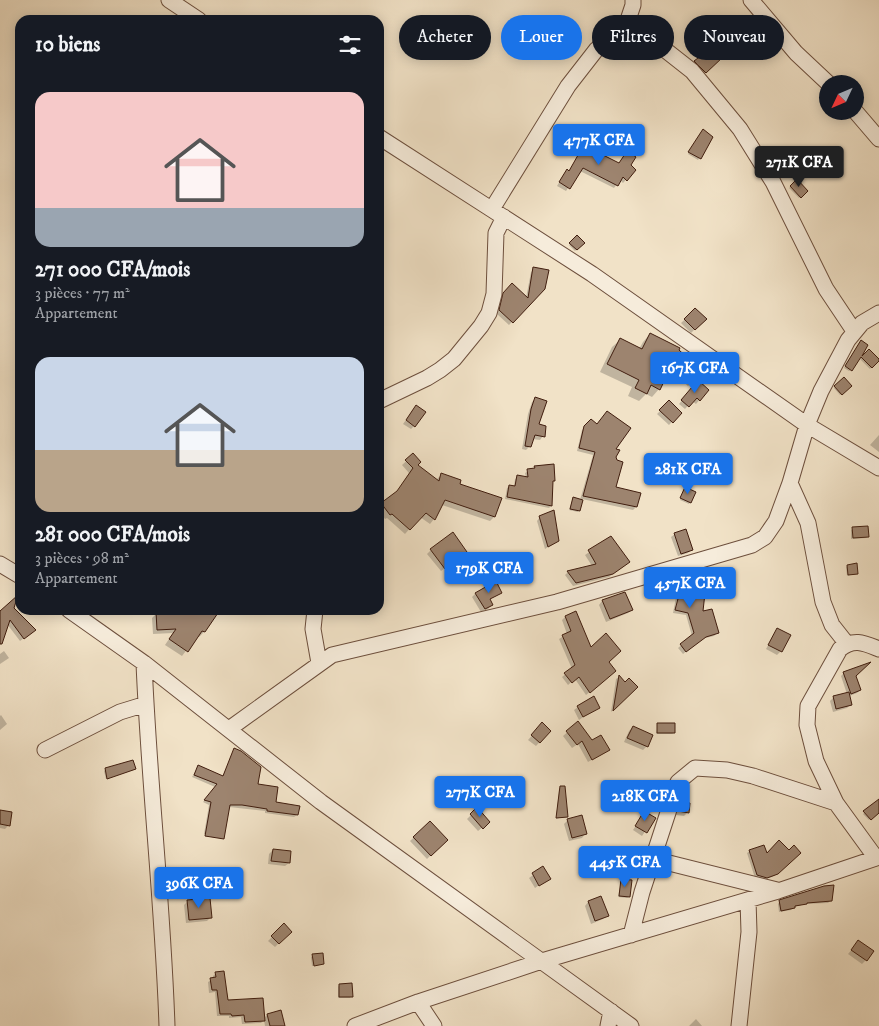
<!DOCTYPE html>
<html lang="fr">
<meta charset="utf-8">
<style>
:root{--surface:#171b24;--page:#20242c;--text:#f1f3f6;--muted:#9ea1a6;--accent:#1a73e8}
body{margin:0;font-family:"IM FELL DW Pica",serif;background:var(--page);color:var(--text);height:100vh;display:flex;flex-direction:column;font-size:19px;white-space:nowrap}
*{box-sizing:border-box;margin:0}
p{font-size:16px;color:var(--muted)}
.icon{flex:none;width:28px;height:28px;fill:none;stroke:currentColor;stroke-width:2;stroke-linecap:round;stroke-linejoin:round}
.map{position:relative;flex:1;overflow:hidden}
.panel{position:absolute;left:15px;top:15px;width:369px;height:600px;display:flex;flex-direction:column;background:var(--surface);border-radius:15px;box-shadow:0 2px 12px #0003}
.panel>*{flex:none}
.banner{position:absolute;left:399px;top:15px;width:405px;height:45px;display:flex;gap:10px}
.needle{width:32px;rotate:226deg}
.buttons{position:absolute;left:819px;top:75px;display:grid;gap:10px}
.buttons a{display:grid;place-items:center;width:45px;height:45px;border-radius:50%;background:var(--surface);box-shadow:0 2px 12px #0003;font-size:25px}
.price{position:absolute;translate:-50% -42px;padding:0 11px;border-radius:5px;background:var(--accent);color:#fff;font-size:16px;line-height:32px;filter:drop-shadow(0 1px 2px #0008)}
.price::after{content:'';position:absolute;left:50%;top:30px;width:15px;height:11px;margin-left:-8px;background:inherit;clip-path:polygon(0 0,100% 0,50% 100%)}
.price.selected{background:#222;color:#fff}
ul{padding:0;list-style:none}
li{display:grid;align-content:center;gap:10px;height:265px;padding:0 20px}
li span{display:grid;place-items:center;height:155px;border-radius:15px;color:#555}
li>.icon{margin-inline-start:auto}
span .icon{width:90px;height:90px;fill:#fffc;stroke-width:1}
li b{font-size:21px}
h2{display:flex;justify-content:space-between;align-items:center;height:60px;padding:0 20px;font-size:21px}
.tag{padding:0 18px;border-radius:22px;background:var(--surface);box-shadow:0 2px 12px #0003;font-size:18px;line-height:45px}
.tag.selected{background:var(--accent);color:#fff}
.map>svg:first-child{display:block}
.shadow{fill:#0003}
.building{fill:#9d846f;stroke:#411e0f}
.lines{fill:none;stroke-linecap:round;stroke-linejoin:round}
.minor-casing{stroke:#6d4f3d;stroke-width:17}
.minor{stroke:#f6ecdb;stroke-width:15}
</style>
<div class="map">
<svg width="879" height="1026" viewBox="0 0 879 1026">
<rect width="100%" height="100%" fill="#f1e2c7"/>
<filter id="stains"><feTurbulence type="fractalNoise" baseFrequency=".004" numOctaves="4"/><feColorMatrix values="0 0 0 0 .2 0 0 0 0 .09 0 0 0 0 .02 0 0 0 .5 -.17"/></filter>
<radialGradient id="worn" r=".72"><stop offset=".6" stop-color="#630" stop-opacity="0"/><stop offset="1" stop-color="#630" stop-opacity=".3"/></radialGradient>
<!-- shadow -->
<path class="shadow" d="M713,48L721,57L704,74L694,63Z
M702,132L712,137L698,160L688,154Z
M586,143L597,154L618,164L635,170L623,183L620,180L614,188L580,171L566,191L557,186L564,174L569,172Z
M797,181L807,191L799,198L789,188Z
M577,237L583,243L575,251L569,245Z
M534,269L544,288L509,325L497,314L501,298L513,285L526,298L531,272Z
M695,310L705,319L691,333L681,323Z
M650,334L678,350L695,379L688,386L669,369L659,389L652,397L646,394L639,401L628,396L632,387L600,372L612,347L620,340L639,349L643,342Z
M859,343L851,370L849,371L844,368Z
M869,350L878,360L870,369L860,359Z
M843,379L850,386L840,395L834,388Z
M695,385L708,390L696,404L692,401L685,409L679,404Z
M536,398L537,425L543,436L540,440L532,439L530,446L526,450L522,449L528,414L532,402Z
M669,402L680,413L669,425L657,414Z
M413,410L414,426L411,429L403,424Z
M591,421L615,457L614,488L636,507L633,510L582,499L578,512L569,510L573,498L580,500L593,455L577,451L582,430Z
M879,435V452L870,445Z
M413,455L416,465L436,480L441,475L459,485L494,517L490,521L442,505L434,519L430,524L420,517L405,534L387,518L385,519L379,510V507L395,495L409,473L402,465Z
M535,467L551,483V506L549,508L505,499L507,488L510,486L514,487L515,479L518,477L526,478L525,473Z
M684,490L690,502L689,504L680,500Z
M540,517L557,541L545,549L537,521Z
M853,529L868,536L866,538L851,539V530Z
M675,534L692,549L688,553L678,556L671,537Z
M611,537L625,565L609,577L573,586L565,575L568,572L592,566L585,555Z
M431,550L462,555L441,571L427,554Z
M847,566L857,573L847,576L846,567Z
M496,583L501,593L489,600L492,605L488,609L481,612L472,597L475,594Z
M670,584L717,633L714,636L701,639L683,654L678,648L692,636L686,615L673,613L676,597L650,598V588L653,585Z
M625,593L632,610L628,613L606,622L599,605L602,601Z
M13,608L31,633L20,641L7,624L0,644V613Z
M175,610H219L204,632L199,637L198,635L182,656L165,645L173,633L153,634L152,618L157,613L174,612Z
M565,617L591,649L608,662L611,675L586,695L575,679L568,685L562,677L572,669L559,639L567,634L562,620Z
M777,629L781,651L777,655L766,649Z
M4,651L9,658L0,664V654Z
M844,673L855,676L860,690L857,693L849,696L851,704L847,708L833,712L830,701L834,697L847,694L841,676Z
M619,677L625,684L637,687L611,712L616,679Z
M578,707H598L579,720L574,710Z
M1,715L7,724L0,730V716Z
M578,723L592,742L604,753L588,762L578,744L572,748L563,736Z
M542,724L550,731L536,746L528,740Z
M658,724L674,733L672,734H656Z
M633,727L647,746L643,750L624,742L629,731Z
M235,750L256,785L275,803L298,807L297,815L294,817L265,813V811L229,807L223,838L204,834L209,805L203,802L215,787L192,777L198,767L222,777Z
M106,769H135L106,779L104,771Z
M561,787L566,816L556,819L559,789Z
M682,803L688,812L684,816L676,815L678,807Z
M876,803L879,806V812L869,820L863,814Z
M477,809L489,822L478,831L467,819Z
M0,811L9,825L5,829L0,828Z
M645,812L654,818L642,836L633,830Z
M568,820L585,834L582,838L569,841L564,824Z
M430,822L446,840L427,859L410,841Z
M273,850L289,863L285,866L268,864L269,854Z
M750,851L766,855L789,852L799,853L774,876L764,880L755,878L747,853Z
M543,868L549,878L535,888L529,878Z
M621,880L629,897L627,898L618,897Z
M600,898L607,915L603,919L591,924L585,906L588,902Z
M831,900L828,903L805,904L794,907L791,910L779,912L778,904L780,901Z
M188,901L211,917L207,921L186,923L184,905Z
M284,925L290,932L275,947L268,941Z
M858,942L866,960L862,964L848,954Z
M313,956L323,964L312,966L311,957Z
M216,973L227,1002L264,1018L267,1015L280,1012L284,1026H265L264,1020L261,1023L242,1024L241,1017L229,1018V1016H217L215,992L209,993L208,982L213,979V976Z
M339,985L351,996L350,998H338V987Z
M696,1019L702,1026H689Z"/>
<!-- building -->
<path class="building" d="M714,46L723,57L706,73L694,61Z
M703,129L713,137L701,159L688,152Z
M586,141L601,150L599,153L619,163L627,151L636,157L631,165L636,170L627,181L623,177L618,186L583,168L570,189L559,182L567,169L569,171Z
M797,179L808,191L801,198L790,186Z
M577,235L585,243L577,250L569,243Z
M533,267L549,270L545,289L513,323L499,310L503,293L512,283L528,298Z
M695,308L707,319L695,330L684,319Z
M650,333L680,348L679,350L703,372L696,380L674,360L660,390L651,385L647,394L635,388L639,380L607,364L620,338L642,349Z
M861,340L868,345L862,356L869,349L879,359V361L872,368L861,357L852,371L845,366Z
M844,377L852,386L842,395L834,386Z
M698,380L709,390L700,401L697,398L689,407L681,400Z
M535,397L547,401L539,424L546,426L545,437L535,435L531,447L525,446L531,409Z
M669,400L682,413L673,423L659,410Z
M416,405L426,412L415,427L406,420Z
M607,411L631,428L616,449L620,450L616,457L617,460L623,462L616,487L641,493L637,507L583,496L595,452L579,448L584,426L591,419L597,424Z
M413,453L421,462L418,465L439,481L441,473L461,480L460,484L502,498L495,517L445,500L435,520L426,513L410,530L392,514L390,515L381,503L397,491L413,468L405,460Z
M554,464L555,481H553L552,506L507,497L509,485L515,486L517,475L528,477L527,469L535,468L534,466Z
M685,487L696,492L691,503L680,498Z
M573,497L583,500L580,511L570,509Z
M554,510L559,541L548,547L539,516Z
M868,526L869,537L853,538L852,527Z
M686,529L693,550L681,554L674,533Z
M453,532L467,552L445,569L430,549Z
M611,536L630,562L613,574L576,583L567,571L596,564L588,550Z
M857,563L858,574L848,575L847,565Z
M671,579V583L706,584L703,611L712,609L719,633L706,637L686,652L680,644L694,633L688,613L675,610L679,595L653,596L652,584Z
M496,581L502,593L490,599L493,605L485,609L475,593Z
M625,592L633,610L610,619L602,600Z
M18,595L14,608L36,630L24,639L10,620L2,644H0V611Z
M176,610H220L205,632L202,631L188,652L169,639L176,629L157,630L156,612Z
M576,611L591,647L606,633L621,651L609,662L616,671L590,693L579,677L572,683L564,673L575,665L562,635L571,631L565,616Z
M777,628L791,635L782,652L768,645Z
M871,662L856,676L861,690L851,694L843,672Z
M619,675L625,682L629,678L638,687L613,711Z
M849,692L852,705L836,709L833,696Z
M594,696L600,708L583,717L577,706Z
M578,721L592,740L601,735L610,750L592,760L582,741L577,745L566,731Z
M542,722L551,731L540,743L531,735Z
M657,723H675V733H657Z
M633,726L653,735L648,747L627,738Z
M234,748L241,751L261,767L258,784L278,787L276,802L300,806L298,815L267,811V809L242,805H230L224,839L205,836L211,802L204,800L217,784L194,775L198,765L223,776Z
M133,760L136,769L107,779L105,768Z
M560,786H565L568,817L556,818Z
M879,799V813L871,820L863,811Z
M681,802L690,803L689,813L678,811Z
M477,807L490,822L483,829L470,814Z
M0,810L12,812L10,826L0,824Z
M644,811L656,818L647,833L635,826Z
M582,815L587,834L572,838L567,819Z
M430,821L448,840L431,856L413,837Z
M779,840L789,850L794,845L801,853L778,874L767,878L757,875L749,850L764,845L767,853Z
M273,849L291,851L290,863L271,861Z
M543,866L551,879L539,886L532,873Z
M621,879L632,880L630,897L619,896Z
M834,885L832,901L807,903V904L795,906V908L781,911L779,900L824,886Z
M601,896L609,916L595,921L588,901Z
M210,898L212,918L189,920L187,900Z
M284,923L292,932L279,944L271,936Z
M858,940L874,951L867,961L851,950Z
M323,953L324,964L314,966L312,954Z
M224,971L228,1000L263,998L265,1021L245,1022L244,1015L232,1016L231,1014H220L217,990H212L210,978L216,977L215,972Z
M352,983L353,997H339V984Z
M281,1010L285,1026H270L267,1014Z"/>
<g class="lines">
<defs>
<path id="minor" d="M169,0L199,20
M751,0L796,53L829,84
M624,32L633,5V0
M855,111L879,139
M379,137L592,274L807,425L879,468
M492,209L568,86L596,50L611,37L624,32L634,35L659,45L692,71L740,129L773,182L826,289L854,331
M379,401L427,378L440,370L454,359L481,326L489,313L494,294L496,233L504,217
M790,483L808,523L823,602L832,625L847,644
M0,564L20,576
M69,610L144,663L321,802L631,1026
M315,610L313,629L319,663
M144,663C149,784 163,905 167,1026
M229,729L332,655L557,602L752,545L765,537L776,521L790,483L807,425L821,391L848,340L862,323L879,313
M45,750L120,712L146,704
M876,858L836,803L816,761L807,725L808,706L840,649C854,638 864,643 879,649
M653,859L777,890
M631,935L642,892L678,782L695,768L727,770L753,776L836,803
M418,1002L434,1026
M355,1026L418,1002L542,961L778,891L879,857
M608,1026L611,1011
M739,1026L749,932L748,900"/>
</defs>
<!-- minor casing -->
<use href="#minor" class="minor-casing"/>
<!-- minor -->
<use href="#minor" class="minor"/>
</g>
<rect width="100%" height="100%" filter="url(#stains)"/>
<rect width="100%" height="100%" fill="url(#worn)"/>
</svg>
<div class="buttons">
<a><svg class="needle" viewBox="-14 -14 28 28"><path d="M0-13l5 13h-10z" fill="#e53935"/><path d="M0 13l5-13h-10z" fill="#9ea1a6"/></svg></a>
</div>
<b class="price" style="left:599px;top:166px">477K CFA</b>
<b class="price selected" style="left:799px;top:188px">271K CFA</b>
<b class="price" style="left:695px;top:394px">167K CFA</b>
<b class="price" style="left:688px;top:495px">281K CFA</b>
<b class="price" style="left:489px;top:594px">179K CFA</b>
<b class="price" style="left:690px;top:609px">457K CFA</b>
<b class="price" style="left:480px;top:818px">277K CFA</b>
<b class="price" style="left:645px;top:822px">218K CFA</b>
<b class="price" style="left:625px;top:888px">445K CFA</b>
<b class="price" style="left:199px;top:909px">396K CFA</b>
<div class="banner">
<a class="tag">Acheter</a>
<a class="tag selected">Louer</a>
<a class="tag">Filtres</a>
<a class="tag">Nouveau</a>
</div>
<section class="panel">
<h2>10 biens<svg class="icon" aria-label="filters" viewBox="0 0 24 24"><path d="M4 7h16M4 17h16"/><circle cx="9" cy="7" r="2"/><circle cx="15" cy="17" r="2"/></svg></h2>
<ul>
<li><span style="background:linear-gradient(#f6c9c9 75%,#9aa5b1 0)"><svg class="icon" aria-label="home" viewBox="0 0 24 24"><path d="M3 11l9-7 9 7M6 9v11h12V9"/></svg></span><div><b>271 000 CFA/mois</b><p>3 pièces · 77 m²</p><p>Appartement</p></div></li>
<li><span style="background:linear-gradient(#c9d6e8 60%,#b9a48a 0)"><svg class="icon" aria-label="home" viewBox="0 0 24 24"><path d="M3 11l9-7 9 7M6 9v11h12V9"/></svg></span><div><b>281 000 CFA/mois</b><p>3 pièces · 98 m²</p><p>Appartement</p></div></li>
</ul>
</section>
</div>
